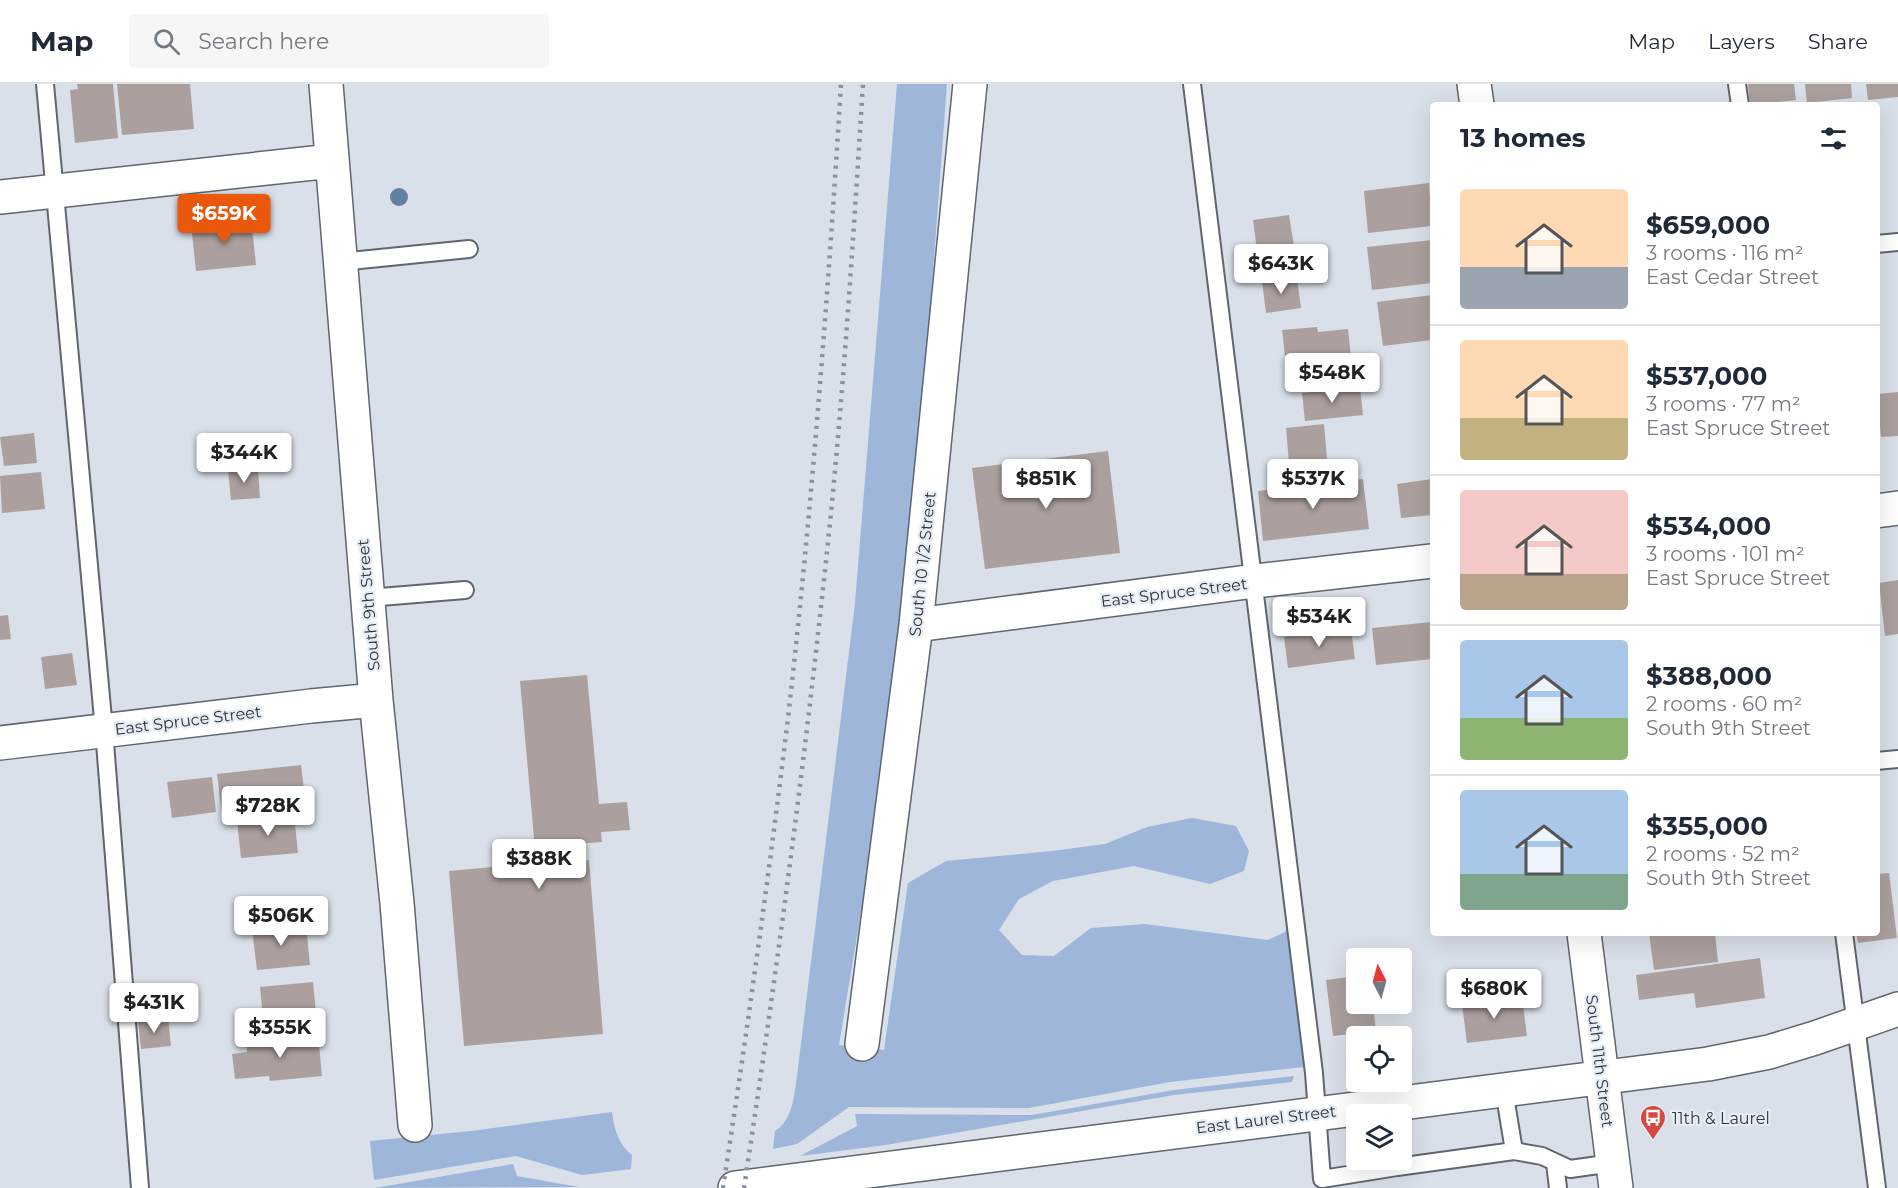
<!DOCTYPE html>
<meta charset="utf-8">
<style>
:root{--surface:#fff;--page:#f6f6f7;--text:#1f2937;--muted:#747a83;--line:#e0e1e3;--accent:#ea580c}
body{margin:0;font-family:Montserrat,sans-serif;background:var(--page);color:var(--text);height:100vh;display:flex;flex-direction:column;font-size:22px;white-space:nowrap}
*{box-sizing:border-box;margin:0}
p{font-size:20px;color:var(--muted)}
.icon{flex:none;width:33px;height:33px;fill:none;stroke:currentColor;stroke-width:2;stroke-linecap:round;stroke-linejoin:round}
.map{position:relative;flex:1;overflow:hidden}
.drawer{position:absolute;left:1430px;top:18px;width:450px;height:834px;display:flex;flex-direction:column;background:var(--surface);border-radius:6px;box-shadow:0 6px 24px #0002}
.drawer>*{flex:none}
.needle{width:39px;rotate:354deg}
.tools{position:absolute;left:1346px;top:864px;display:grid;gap:12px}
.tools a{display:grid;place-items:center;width:66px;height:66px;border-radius:6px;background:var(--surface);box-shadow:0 6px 24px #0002;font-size:30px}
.price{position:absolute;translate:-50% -51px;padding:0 14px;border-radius:6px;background:#fff;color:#222;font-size:20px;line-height:39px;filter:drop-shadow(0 2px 3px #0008)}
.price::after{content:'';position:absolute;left:50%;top:36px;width:18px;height:14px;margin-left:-9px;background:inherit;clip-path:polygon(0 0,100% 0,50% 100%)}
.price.selected{background:var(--accent);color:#fff}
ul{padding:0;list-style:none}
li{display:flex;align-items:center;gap:18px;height:150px;padding:0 30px}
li+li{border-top:2px solid var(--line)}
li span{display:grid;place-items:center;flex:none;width:168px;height:120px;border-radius:6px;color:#555}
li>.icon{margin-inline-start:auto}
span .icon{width:72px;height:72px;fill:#fffc;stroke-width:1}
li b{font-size:26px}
h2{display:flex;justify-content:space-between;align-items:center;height:72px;padding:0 30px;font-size:26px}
header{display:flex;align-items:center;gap:36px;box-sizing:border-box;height:84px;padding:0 30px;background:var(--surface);border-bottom:2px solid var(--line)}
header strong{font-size:28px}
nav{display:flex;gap:33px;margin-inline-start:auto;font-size:21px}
.search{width:420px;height:54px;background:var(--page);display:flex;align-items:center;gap:15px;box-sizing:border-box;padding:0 21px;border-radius:6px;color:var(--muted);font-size:22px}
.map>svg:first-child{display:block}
.green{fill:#9db6da}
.building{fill:#aca09e}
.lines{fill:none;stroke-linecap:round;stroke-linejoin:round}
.lane-casing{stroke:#60666e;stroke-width:20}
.street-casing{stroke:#60666e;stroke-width:36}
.secondary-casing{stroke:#60666e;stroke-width:36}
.lane{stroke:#fff;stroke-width:16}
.street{stroke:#fff;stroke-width:33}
.secondary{stroke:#fff;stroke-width:33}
.rail{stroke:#8c9198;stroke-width:4.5;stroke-dasharray:3 6;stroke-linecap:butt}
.tree{fill:#627fa5}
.labels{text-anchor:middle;stroke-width:4.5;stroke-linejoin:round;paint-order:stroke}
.street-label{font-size:16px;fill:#333539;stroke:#e6edf6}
.poi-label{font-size:16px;fill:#333539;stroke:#e6edf6;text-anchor:start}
</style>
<header>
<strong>Map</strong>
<div class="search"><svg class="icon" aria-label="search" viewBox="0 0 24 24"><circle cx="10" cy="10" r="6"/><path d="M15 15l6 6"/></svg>Search here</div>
<nav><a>Map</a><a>Layers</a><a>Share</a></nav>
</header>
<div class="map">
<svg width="1898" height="1104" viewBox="0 0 1898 1104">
<rect width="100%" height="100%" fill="#d9e0e9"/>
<!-- green -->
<path class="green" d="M897,0H947L909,510L879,719L839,961L884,966L908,799L946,777L1052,767L1105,760L1147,743L1192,734L1236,742L1249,767L1244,787L1210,800L1134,782L1053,797L1019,815L999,846L1022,871L1054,872L1091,844L1145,840L1268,856L1285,848L1288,836L1304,983L1170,998L1029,1024L849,1023L797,1060L773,1065L775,1047C793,1036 794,1011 797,992L855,519Z
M1294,992L1292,998L1174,1011L886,1061L800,1072L857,1042L855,1030L1032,1031L1174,1006Z
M612,1028C614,1045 618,1060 632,1071L631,1085L582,1091L516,1072L374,1096L370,1057L471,1047Z
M513,1080L517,1092L579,1103L375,1104Z"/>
<!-- building -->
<path class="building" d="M77,0H113L118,54L75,59L70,6L78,5Z
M117,0H190L194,45L122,51Z
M1748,0H1794L1796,16L1750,21Z
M1805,0H1851L1852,14L1807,19Z
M1866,0H1898V13L1868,16Z
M1429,99L1432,142L1368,149L1364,107Z
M1289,131L1295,169L1258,174L1253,136Z
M251,134L256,181L196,187L191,140Z
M1432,156V199L1372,206L1367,163Z
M1297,194L1301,224L1266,229L1262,197Z
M1432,211V256L1383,262L1377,218Z
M1317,243L1318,248L1348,245L1351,273L1286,281L1282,246Z
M1360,303L1363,331L1305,337L1302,309Z
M1898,308V352L1881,353L1877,310Z
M1324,340L1327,375L1289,379L1286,344Z
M34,349L37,379L4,382L0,353Z
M1108,367L1120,469L985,485L972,384Z
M258,384L260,414L231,416L228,386Z
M41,388L45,425L2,429L0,392Z
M1363,395L1369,445L1263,457L1258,407Z
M1432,395V431L1401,434L1397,400Z
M1898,496V550L1885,552L1879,499Z
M8,531L11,555L0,556V532Z
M1432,538V575L1376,581L1372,544Z
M1351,545L1355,575L1288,584L1284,553Z
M72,569L77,601L45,605L41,573Z
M587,591L599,720L627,718L630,746L601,748L602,758L577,760L578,777L589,776L603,950L464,962L449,787L560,777L559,763L535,765L520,597Z
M301,681L306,722L222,730L217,690Z
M212,693L216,728L172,734L167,698Z
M294,731L298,769L241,774L237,737Z
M1889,789L1897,854L1858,859L1856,849H1876V790Z
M306,841L310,881L257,886L252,846Z
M1649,849H1715L1718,878L1654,886Z
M1760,874L1765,914L1696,924L1694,909L1639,916L1636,891Z
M1356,892V920H1373L1376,947L1333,952L1326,896Z
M313,898L317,939L264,944L260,903Z
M1522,913L1527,952L1467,959L1462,920Z
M168,934L171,962L141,965L138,937Z
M318,950L322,992L270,997L269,992L235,995L232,970L247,968V963L259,961L258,956Z"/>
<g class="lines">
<defs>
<path id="lane" d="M45,0L104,646L140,1104
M1192,0L1314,989L1322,1095L1397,1083
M1737,0L1740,21
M1876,160L1898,158
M340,178L469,165
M368,514L465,506
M1876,677L1898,675
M1844,849L1877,1104
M1514,1067L1542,1072L1570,1085L1613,1079
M1396,1076L1397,1083L1514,1067L1504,1006
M1555,1079L1558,1104"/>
<path id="street" d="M326,0L376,616L397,819L415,1041
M0,113L332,77
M1876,427L1898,424
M916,541L1255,497L1432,477
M0,659L311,622L376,616
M862,960L916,541L970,0
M735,1104L1708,980L1769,968L1815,954L1898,925"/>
<path id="secondary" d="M1474,0L1477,21
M1584,849L1616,1104"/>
</defs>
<!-- lane casing -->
<use href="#lane" class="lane-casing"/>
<!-- street casing -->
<use href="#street" class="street-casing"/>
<!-- secondary casing -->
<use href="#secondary" class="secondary-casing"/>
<!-- lane -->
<use href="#lane" class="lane"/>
<!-- street -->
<use href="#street" class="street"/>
<!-- secondary -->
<use href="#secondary" class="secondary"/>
<!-- rail -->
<path class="rail" d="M723,1104C747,948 769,791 788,634C812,423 828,212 841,0
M744,1104C778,880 808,654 831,429C845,286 854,143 863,0"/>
</g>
<!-- trees -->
<circle class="tree" cx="399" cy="113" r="9"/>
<!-- icons -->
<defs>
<symbol id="bus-pin" viewBox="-11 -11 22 30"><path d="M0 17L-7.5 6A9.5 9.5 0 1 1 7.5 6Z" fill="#d6473f" stroke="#e6edf6"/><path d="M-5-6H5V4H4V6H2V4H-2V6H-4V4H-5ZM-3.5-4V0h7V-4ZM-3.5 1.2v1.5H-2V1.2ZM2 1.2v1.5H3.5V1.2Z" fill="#fff"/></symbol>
</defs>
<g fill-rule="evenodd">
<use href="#bus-pin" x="1638" y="1019" width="30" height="40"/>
</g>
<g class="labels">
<!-- street labels -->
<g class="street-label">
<text transform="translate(922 480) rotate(-84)" y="6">South 10 1/2 Street</text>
<text transform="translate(1174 508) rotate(-7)" y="6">East Spruce Street</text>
<text transform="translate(368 521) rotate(-95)" y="6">South 9th Street</text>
<text transform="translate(188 636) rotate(-7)" y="6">East Spruce Street</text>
<text transform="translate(1600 977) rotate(83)" y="6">South 11th Street</text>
<text transform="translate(1266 1035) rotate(-7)" y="6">East Laurel Street</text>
</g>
<!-- poi labels -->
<g class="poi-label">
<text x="1672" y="1040">11th &amp; Laurel</text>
</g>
</g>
</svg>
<div class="tools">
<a><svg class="needle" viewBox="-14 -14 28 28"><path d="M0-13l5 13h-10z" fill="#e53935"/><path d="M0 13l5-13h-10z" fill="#747a83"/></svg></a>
<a><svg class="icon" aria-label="locate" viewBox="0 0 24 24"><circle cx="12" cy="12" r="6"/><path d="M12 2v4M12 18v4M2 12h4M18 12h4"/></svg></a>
<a><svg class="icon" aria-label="layers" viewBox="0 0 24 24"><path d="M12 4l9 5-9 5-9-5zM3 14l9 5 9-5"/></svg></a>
</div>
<b class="price selected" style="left:224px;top:161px">$659K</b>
<b class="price" style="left:1281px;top:211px">$643K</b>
<b class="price" style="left:1332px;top:320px">$548K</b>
<b class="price" style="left:244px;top:400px">$344K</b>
<b class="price" style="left:1046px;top:426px">$851K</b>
<b class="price" style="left:1313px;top:426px">$537K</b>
<b class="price" style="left:1319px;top:564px">$534K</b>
<b class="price" style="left:268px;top:753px">$728K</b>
<b class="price" style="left:539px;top:806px">$388K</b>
<b class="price" style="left:281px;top:863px">$506K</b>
<b class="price" style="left:1494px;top:936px">$680K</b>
<b class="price" style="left:154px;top:950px">$431K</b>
<b class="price" style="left:280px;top:975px">$355K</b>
<section class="drawer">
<h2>13 homes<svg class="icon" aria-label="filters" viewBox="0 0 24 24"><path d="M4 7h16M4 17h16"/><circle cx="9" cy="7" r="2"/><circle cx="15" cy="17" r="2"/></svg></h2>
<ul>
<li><span style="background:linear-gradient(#ffd9b3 65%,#9aa5b1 0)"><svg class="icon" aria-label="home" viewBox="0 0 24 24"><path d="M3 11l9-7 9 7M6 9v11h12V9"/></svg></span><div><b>$659,000</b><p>3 rooms · 116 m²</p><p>East Cedar Street</p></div></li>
<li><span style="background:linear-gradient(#ffd9b3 65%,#c2b280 0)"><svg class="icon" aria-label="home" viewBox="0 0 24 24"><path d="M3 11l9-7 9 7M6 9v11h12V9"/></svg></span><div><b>$537,000</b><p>3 rooms · 77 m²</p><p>East Spruce Street</p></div></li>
<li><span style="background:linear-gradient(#f6c9c9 70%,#b9a48a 0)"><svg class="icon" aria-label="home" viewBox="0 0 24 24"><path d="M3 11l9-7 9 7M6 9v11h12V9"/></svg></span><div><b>$534,000</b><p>3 rooms · 101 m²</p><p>East Spruce Street</p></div></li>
<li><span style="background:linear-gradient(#a9c7e8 65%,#8fb573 0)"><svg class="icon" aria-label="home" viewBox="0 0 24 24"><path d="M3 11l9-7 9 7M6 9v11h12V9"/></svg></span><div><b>$388,000</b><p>2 rooms · 60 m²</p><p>South 9th Street</p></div></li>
<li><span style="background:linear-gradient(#a9c7e8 70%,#7fa58c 0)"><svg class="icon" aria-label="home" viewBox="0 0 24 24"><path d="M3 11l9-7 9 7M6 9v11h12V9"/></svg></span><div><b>$355,000</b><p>2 rooms · 52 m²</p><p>South 9th Street</p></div></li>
</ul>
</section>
</div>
